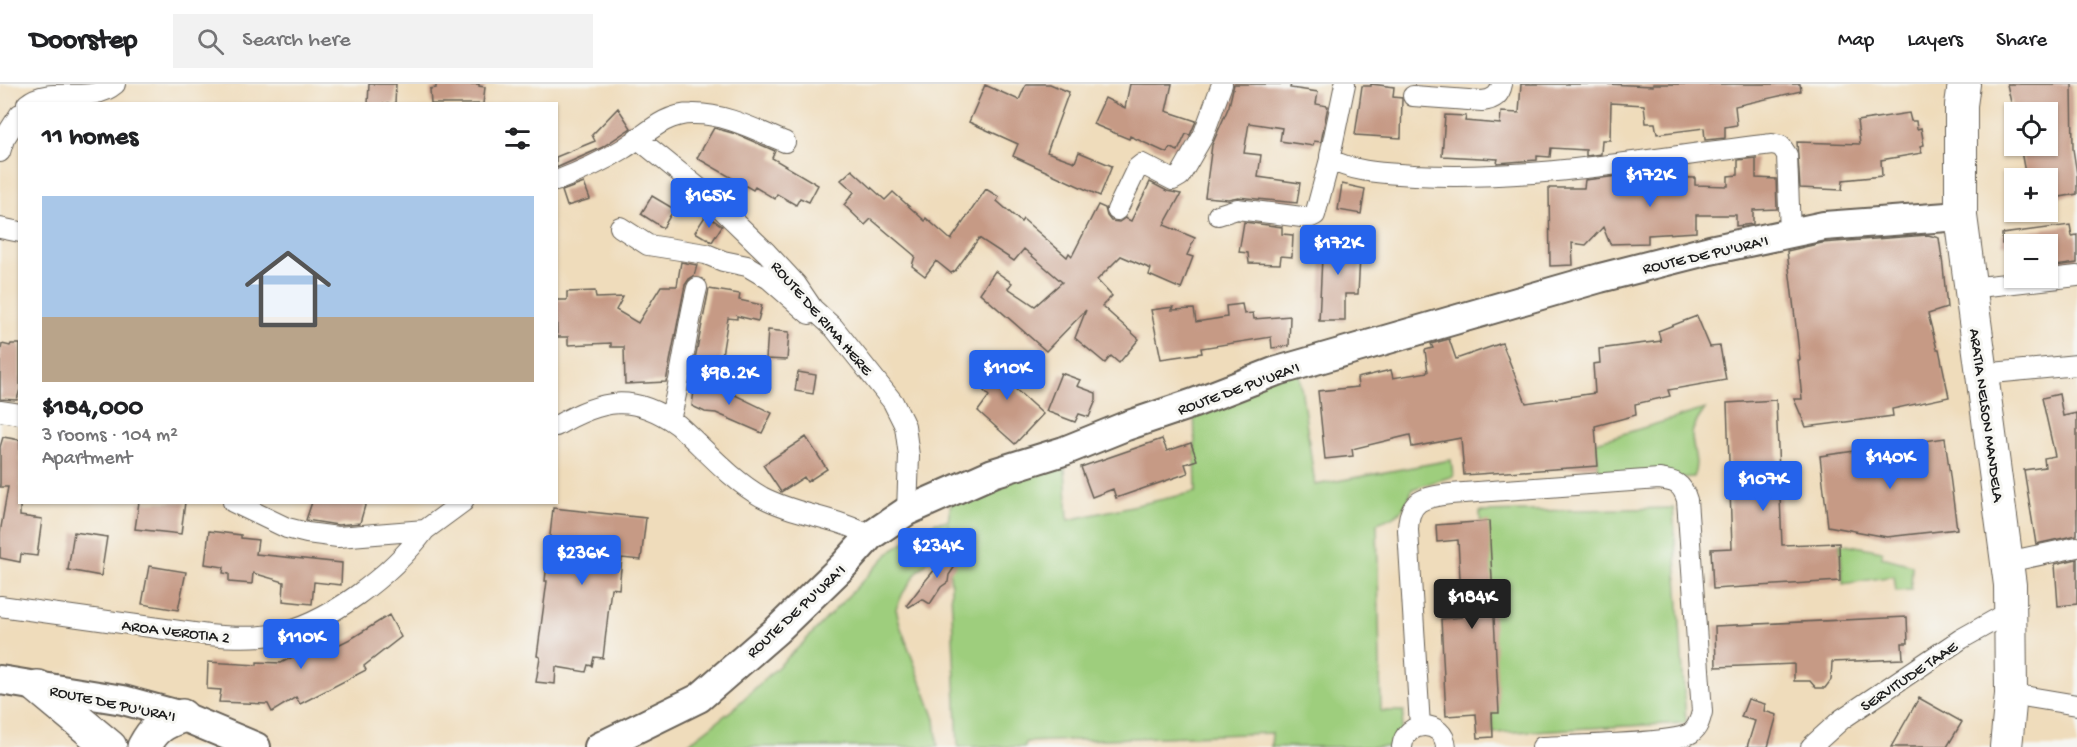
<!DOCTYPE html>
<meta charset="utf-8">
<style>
:root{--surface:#fff;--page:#f2f2f2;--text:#202124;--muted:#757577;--line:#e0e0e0;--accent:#2563eb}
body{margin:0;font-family:"Gochi Hand",sans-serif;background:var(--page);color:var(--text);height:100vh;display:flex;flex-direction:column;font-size:22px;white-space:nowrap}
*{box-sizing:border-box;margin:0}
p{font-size:20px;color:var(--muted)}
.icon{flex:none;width:33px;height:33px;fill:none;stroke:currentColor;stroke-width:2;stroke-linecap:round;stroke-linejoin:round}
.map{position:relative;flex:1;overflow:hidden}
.sheet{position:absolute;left:18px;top:18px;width:540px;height:402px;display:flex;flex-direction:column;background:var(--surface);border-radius:0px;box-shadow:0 2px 4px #0004}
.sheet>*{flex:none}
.fabs{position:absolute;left:2004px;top:18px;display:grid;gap:12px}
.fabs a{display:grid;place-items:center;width:54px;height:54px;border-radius:0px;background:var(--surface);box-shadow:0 2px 4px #0004;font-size:30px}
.price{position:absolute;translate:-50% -51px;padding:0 14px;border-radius:6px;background:var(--accent);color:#fff;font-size:20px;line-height:39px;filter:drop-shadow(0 2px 3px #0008)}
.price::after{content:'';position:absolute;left:50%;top:36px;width:18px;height:14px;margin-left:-9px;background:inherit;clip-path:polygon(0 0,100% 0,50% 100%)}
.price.current{background:#222;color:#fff}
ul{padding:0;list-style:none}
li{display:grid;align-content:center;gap:12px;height:318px;padding:0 24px}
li+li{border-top:2px solid var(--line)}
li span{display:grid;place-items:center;height:186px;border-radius:0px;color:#555}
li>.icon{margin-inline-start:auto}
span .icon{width:108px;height:108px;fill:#fffc;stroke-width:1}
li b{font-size:26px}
h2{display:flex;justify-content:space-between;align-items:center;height:72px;padding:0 24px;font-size:26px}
header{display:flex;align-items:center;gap:36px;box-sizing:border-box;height:84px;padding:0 30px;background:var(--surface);border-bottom:2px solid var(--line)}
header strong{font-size:28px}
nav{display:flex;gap:33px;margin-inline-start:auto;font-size:21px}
.search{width:420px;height:54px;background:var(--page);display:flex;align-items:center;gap:15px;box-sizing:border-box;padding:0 21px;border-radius:0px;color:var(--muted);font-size:22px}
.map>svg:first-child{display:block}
.green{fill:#9ece7d;stroke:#5d754c;stroke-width:1.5}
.building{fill:#c69a85}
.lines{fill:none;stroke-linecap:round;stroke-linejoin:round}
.street-casing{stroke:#665f54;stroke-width:22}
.secondary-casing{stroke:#665f54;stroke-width:32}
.primary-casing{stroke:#665f54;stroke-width:34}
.highway-casing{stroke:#665f54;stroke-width:36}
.street{stroke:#fff;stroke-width:20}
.secondary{stroke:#fff;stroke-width:28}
.primary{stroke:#fff;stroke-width:32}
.highway{stroke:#fff;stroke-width:33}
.labels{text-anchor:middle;stroke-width:6;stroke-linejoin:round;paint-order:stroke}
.street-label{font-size:16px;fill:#1c1c1c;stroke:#f6f6f2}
</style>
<header>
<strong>Doorstep</strong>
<div class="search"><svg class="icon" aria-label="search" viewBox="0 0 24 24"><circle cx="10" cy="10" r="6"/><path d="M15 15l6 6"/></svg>Search here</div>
<nav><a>Map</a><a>Layers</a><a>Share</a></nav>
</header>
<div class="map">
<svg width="2077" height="663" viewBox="0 0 2077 663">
<rect width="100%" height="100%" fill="#f6f6f2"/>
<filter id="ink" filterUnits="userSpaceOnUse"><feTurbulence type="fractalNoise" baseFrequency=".0167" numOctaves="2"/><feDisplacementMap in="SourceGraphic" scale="12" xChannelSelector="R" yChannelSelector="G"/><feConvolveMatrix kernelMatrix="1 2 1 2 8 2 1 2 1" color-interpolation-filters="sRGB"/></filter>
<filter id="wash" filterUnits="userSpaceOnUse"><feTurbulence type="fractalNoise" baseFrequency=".008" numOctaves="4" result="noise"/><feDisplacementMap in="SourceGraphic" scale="24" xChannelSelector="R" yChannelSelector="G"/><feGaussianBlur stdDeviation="1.35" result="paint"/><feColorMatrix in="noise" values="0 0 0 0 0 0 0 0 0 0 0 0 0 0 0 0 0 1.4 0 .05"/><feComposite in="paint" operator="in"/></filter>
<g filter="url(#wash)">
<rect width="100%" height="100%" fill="#efdcbb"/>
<!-- green -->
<path class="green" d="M1298,281L1315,401L1451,376L1453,392L1412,405C1408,425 1396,433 1377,439L1381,627H1404L1400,653L1392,663H1271L1272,649L1026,658L1025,663H958L948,440L941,464L917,488L903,509L896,525L901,544L935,635L938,663H684L732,626L802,560L893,465L936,438L948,437L953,406L1064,367L1068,436L1196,408L1194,319Z
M1705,325C1700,333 1692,342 1692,351C1692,365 1700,379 1693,393L1600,399L1596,358Z
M1673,424L1686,639L1493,649L1480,428Z
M1840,459L1882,467V473L1912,481L1911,506L1896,507L1894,492L1843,500Z"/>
<g id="blocks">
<!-- building -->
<path class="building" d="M369,0H396L395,20H368Z
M436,0H479V2L485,3L483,20H431L430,5L436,4Z
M1026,0H1050L1069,8L1047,68L1075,78L1079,68L1112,82L1100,112L1013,72L1018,60L969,38L985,1L1019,16Z
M1130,0H1172L1166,27L1196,37L1190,51L1186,50L1178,67L1170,64L1167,69L1130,52L1129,55L1093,40L1105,14L1125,24Z
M1234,0H1291L1290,4L1318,8L1316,20L1328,22L1321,58L1314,57L1313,62L1280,57L1282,44L1249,39L1244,69L1261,71L1258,93L1300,99L1297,119L1238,113L1228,115L1205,113L1212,61L1229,22Z
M1371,0L1394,3L1393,13L1402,14L1401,54L1355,51L1362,2H1371Z
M1521,0H1606L1653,2V0H1800L1801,7L1735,22L1737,41L1725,43V54L1705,56L1704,44L1657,50L1655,39H1646L1644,21L1611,19L1610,56H1602L1601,70L1586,72V66L1551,64L1550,73L1537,72V76L1497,79L1498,75L1442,72L1445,31L1466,32L1465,37L1500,40L1501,28L1519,29Z
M2007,0H2072L2073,65L2077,90V110L2048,115V94H2026L2020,62H2048V28H2013Z
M618,24L631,44L601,64L556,84V73L595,57L592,51Z
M1909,29L1911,37H1916L1917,45L1921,44L1924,61L1920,62L1922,69L1881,76L1882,92L1843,96L1842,106L1800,104L1797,58L1860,60L1857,37Z
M714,44L736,50L775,67L772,74L818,101L809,118L800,114L796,121L777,110L775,115L755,103L753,106L697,74Z
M1756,74V94L1776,95L1777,125L1753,126V140L1736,142V131H1696V148L1648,151V159L1610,160L1603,143L1586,161L1572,159L1573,181L1550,182L1549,104H1584L1585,96L1635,90H1646V93L1695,94V101L1728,102V92L1738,91V76Z
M852,86L885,116L893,108L925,137L926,134L951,156L986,105L999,113L997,117L1021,138L1023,135L1067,173L1069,169L1072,172L1098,121L1105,124L1107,132L1111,137L1119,138L1125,134L1131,137L1150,98L1167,107L1181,110L1164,141L1195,154L1187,171L1193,173L1181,205L1149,191L1151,185L1121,172L1097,196L1112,212L1102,222L1139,255L1119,279L1111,272L1105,279L1075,254L1086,226L1046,267L980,209L995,187L1012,199L1008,204L1035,222L1062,198L1024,165L1014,177L979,154L955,187L951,189L936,177L925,192L912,182L915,172L871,135L865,141L844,121L854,108L841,96Z
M584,99L590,115L567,122L562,107Z
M1342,100L1365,105L1361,130L1338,126Z
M652,112L674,125L663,144L641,130Z
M706,131L722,142L712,158L695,148Z
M1244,138L1282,143V150L1293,151L1292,173L1281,172L1280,180L1249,179L1248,169L1239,168Z
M2070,141L2072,152L2077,151V179L2048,183V160H2002V150Z
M1928,151L1939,154L1943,182L1947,224L1928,230L1937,265H1939L1949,313L1892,325L1893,332L1806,343L1794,315H1802L1798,276H1800L1787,167L1822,159Z
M1323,152L1361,154L1358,210H1345V237H1319Z
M681,178L697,181L694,192L689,195L685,201L666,298L625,300L624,263H611V259L568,261V253H557L556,216H567V208L595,207L596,214L623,213L616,226L638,239L661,202H677Z
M709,205L740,210L739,216L762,221L758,237L737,232V235L728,234L719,290L693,285Z
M1242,220L1244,230L1253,229L1254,235L1290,232L1289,262L1272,264L1271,253L1201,264L1202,269L1161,275L1151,226L1174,223L1172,226L1194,225L1196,238L1227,233L1226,222Z
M1697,232L1710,263L1720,262L1726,296L1668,306L1670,312L1635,320L1636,331L1595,342L1598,382L1464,391L1461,354L1412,363L1410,351L1352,365L1353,372L1325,375L1318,307L1358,303L1357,294L1391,286L1393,294L1428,288L1425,266L1433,264L1431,260L1449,255L1456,275L1502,259L1526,319L1595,309L1593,280L1600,279L1599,265L1661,257L1658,247Z
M768,246L789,248L787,276L766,275Z
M2,260L10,262L11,260H20V305L17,316L0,315V270Z
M997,274L1003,280L1009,274L1025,289L1012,302L1043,330L1015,360L978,327L989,312L980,303L987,295L982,290Z
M798,288L816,291L813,310L795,307Z
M1061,289L1080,296L1077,302L1096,309V316L1089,333L1079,330L1075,338L1046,327Z
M696,292L772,329L762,349L716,329L705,328L692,322Z
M2059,310L2063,332L2077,329V451L2036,460L2024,386L2045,383L2044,374L2055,372L2042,314Z
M1776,316L1782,461L1839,459L1840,497L1713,505L1711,465L1732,464L1727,319Z
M3,353L20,356V432L42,435L37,472L21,470L20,478L0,474V449L8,403H0V363Z
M806,353L827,385L807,398L804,393L781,408L763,381Z
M1945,354L1957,445L1887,453L1828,442L1820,372Z
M1162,355L1167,367L1191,359L1197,376L1185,380L1188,389L1116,414L1113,405L1092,413L1081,383Z
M139,418H185L181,450L135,445Z
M312,418H366L360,439L338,441L306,436Z
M553,424L646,434L641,476L622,474L619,505L611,504L603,574L594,573L592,582L588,581L586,588L556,583L555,600L536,598L540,573L537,572L547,497H545Z
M1489,437L1499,629H1492L1493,653L1478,654L1476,630L1446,632L1441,535L1462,533L1458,456L1437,458L1436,441Z
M209,447L241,451V454L258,456L256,470L342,479L341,501L314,498L312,520L283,517L284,498L253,489L252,500L229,498V490L223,489L224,483L205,480Z
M74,448L107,453L101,492L68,486Z
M952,465L962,472L949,491L948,498L941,503L930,520L922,515L909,523L907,521L926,496Z
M2077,475V520L2058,522L2055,480Z
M149,482L186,488L178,526L142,520Z
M389,531L401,553L364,582L366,586L300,620L296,613L272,628L268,620L219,618L221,606L207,605L208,578L257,581V578L281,579L321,558L326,567L354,553Z
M1907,533L1908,559H1902L1903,575L1832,578L1831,596L1825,604H1816L1810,597H1794V580L1716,583L1715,542Z
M1919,614L1962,638L1947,663H1891Z
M1748,615L1765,620L1764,627L1777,631L1768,663H1747L1755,637L1741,633Z"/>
</g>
</g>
<g filter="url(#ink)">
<use href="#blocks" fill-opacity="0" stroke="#665f54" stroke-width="1.5"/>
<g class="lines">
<defs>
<path id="street" d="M1345,0L1330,72V75C1354,89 1388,89 1415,91C1537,97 1651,74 1772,60L1781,62L1787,71L1790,149
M1413,12L1482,17C1493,16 1500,11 1502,0
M27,20C52,0 89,22 115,0
M637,54L705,109L767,169L796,200L813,225L834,244L893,318L905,342L909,372L907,427
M0,68L4,55L20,30
M556,97C580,88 602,78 623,65C646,51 663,30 692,30C724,29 756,46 785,58
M1117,126L1137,84L1142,80L1173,96L1180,92L1203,52L1222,0
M1218,131L1237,125L1302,133H1311L1315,131L1330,75
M620,143L648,161L706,170L723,177L747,182L769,195L809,230
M0,144L20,148
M1970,204L2077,192
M1982,290L2077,281
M0,327L20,330
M670,335C682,293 686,248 697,204
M556,342C602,315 633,309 678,341C705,365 730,395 762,413C796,431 836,433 870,452
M233,418L287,444L307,449L338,453L425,446L463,418
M2007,478L2077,463
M0,522L208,551C229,553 251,554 272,551C327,542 393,489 425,446
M2011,610L2077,621
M1420,642L1408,446C1408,416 1424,413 1450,410L1659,395C1675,397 1682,399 1687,416L1702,628C1700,636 1698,644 1691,649C1673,661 1569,661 1542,663
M1402,663C1405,635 1444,635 1446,663
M1811,663L1842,635L1961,555L2011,527"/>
<path id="secondary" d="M0,596L123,616L182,632L256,663
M599,663L699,614L776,547L844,481L870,452L907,427L993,389L1064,367L1126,342L1194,319L1274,288L1600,194L1710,166L1824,142L1961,132"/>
<path id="primary" d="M1964,0L1961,21V132L2010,501L2011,610L2006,663"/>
<path id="highway" d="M38,603L110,663
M144,663C154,644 162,639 182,632"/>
</defs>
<!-- street casing -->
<use href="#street" class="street-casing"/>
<!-- secondary casing -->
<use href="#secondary" class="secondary-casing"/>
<!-- primary casing -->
<use href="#primary" class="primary-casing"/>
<!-- highway casing -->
<use href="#highway" class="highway-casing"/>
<!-- street -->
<use href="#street" class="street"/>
<!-- secondary -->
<use href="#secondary" class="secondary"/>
<!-- primary -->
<use href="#primary" class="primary"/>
<!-- highway -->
<use href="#highway" class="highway"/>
</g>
</g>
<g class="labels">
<!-- street labels -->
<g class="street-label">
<text transform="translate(1705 169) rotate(-13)" y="6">ROUTE DE PU'URA'I</text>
<text transform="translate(823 233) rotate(49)" y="6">ROUTE DE RIMA HERE</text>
<text transform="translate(1238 303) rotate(-20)" y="6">ROUTE DE PU'URA'I</text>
<text transform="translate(1988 331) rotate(82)" y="6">ARATIA NELSON MANDELA</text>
<text transform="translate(795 526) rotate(-43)" y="6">ROUTE DE PU'URA'I</text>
<text transform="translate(176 546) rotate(7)" y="6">AROA VEROTIA 2</text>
<text transform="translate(1908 591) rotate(-34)" y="6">SERVITUDE TAAE</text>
<text transform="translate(113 618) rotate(12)" y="6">ROUTE DE PU'URA'I</text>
</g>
</g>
</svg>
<div class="fabs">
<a><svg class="icon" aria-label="locate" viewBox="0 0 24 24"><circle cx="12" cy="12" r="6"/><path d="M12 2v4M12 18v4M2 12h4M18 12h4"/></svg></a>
<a>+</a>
<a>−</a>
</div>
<b class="price" style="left:1650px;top:124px">$172K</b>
<b class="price" style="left:709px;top:145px">$165K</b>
<b class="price" style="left:1338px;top:192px">$172K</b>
<b class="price" style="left:1007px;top:317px">$110K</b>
<b class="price" style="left:729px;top:322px">$98.2K</b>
<b class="price" style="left:1890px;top:406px">$140K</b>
<b class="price" style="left:1763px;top:428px">$107K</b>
<b class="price" style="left:937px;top:495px">$234K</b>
<b class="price" style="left:582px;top:502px">$236K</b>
<b class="price current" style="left:1472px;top:546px">$184K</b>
<b class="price" style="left:301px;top:586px">$110K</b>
<section class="sheet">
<h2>11 homes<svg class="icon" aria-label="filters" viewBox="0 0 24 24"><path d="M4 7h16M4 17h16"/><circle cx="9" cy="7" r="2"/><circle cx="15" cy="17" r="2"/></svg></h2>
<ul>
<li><span style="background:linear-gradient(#a9c7e8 65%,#b9a48a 0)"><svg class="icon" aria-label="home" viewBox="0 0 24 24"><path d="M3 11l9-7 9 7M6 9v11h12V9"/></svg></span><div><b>$184,000</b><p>3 rooms · 104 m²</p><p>Apartment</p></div></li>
</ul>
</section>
</div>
